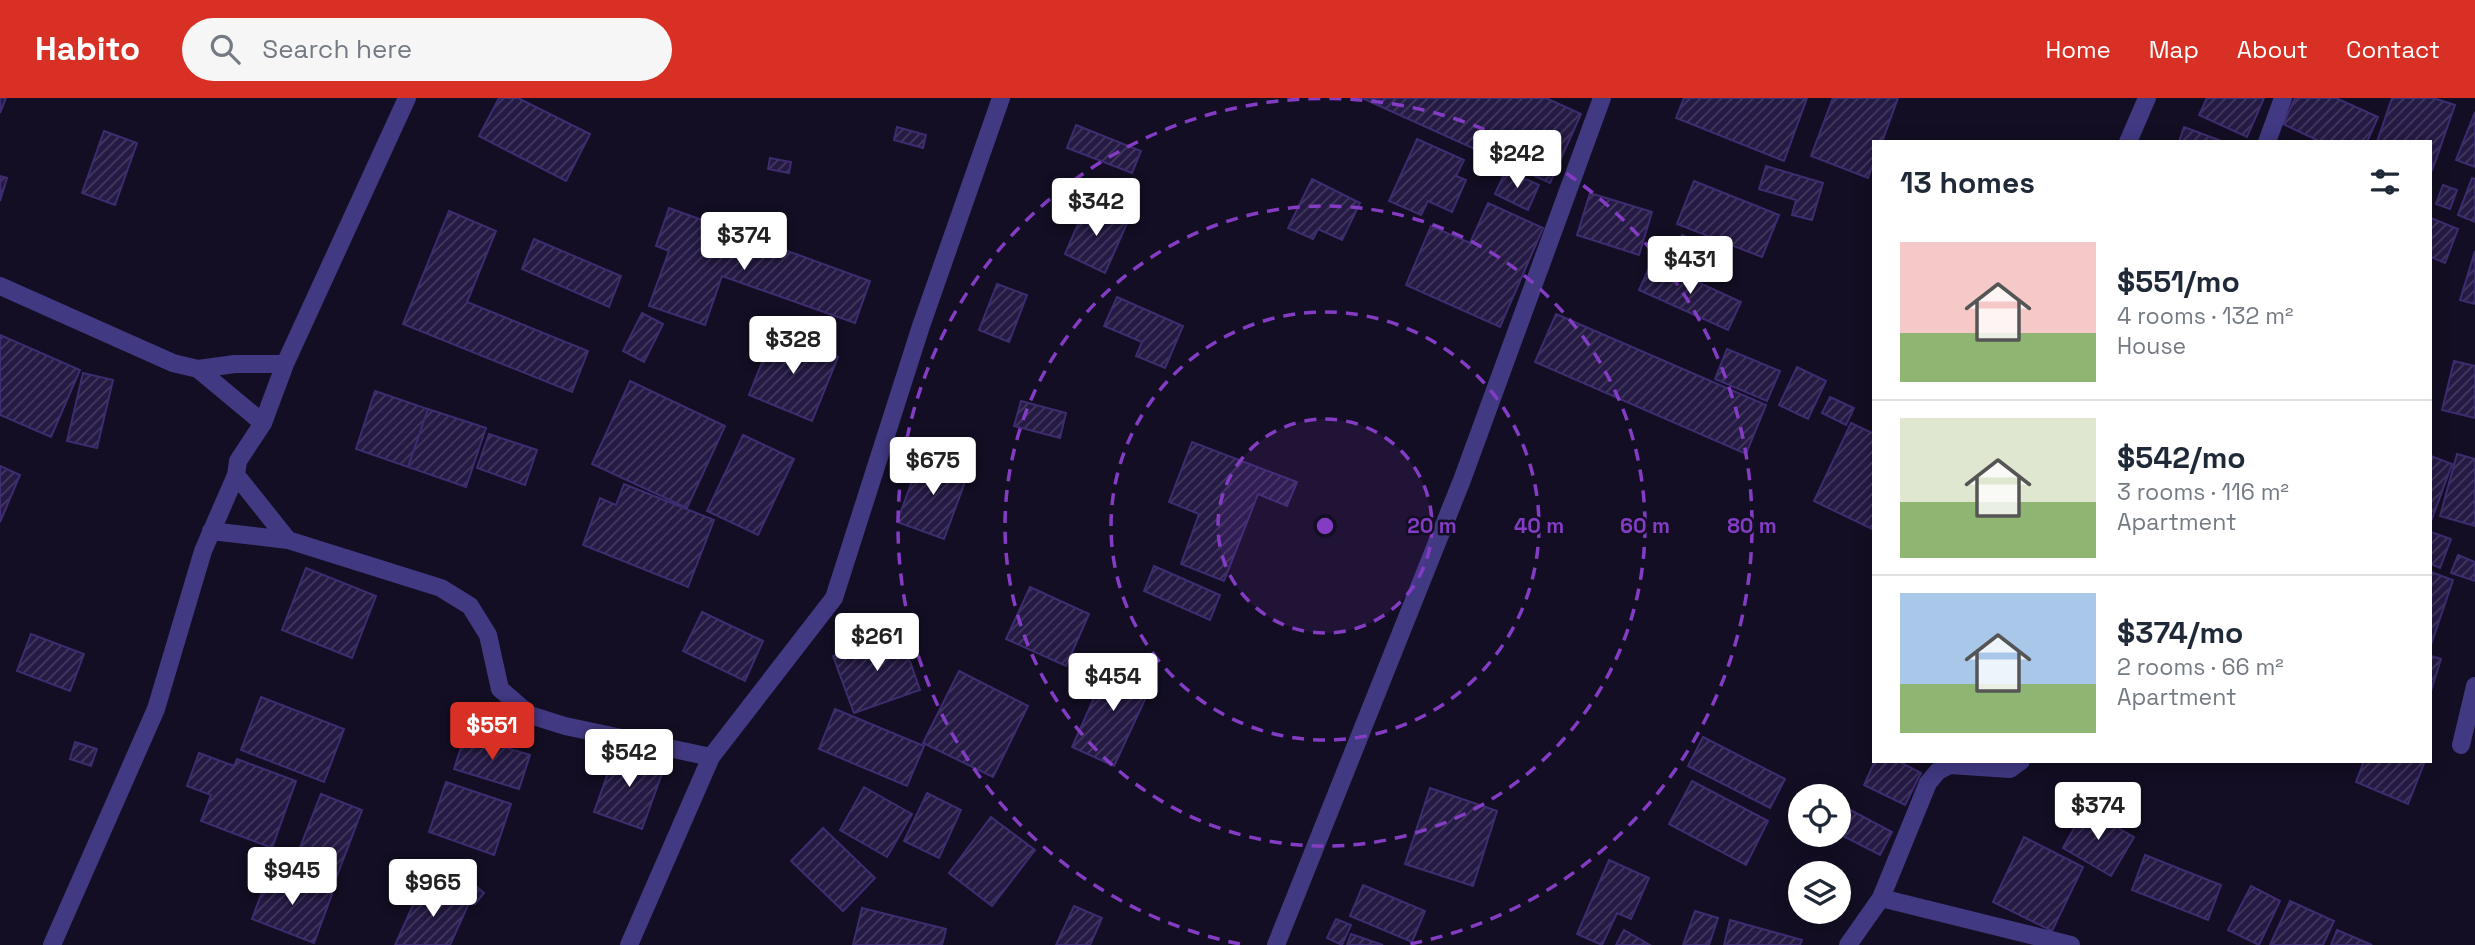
<!DOCTYPE html>
<meta charset="utf-8">
<style>
:root{--surface:#fff;--page:#f6f6f7;--text:#1f2937;--muted:#747a83;--line:#e0e1e3;--accent:#d93025}
body{margin:0;font-family:"Space Grotesk",sans-serif;background:var(--page);color:var(--text);height:100vh;display:flex;flex-direction:column;font-size:26px;white-space:nowrap}
*{box-sizing:border-box;margin:0}
p{font-size:23px;color:var(--muted)}
.icon{flex:none;width:38px;height:38px;fill:none;stroke:currentColor;stroke-width:2;stroke-linecap:round;stroke-linejoin:round}
.map{position:relative;flex:1;overflow:hidden}
.drawer{position:absolute;left:1872px;top:42px;width:560px;height:623px;display:flex;flex-direction:column;background:var(--surface);border-radius:0px;box-shadow:0 4px 18px #0003}
.drawer>*{flex:none}
.fabs{position:absolute;left:1788px;top:686px;display:grid;gap:14px}
.fabs a{display:grid;place-items:center;width:63px;height:63px;border-radius:50%;background:var(--surface);box-shadow:0 4px 18px #0003;font-size:35px}
.price{position:absolute;translate:-50% -60px;padding:0 16px;border-radius:7px;background:#fff;color:#222;font-size:23px;line-height:46px;filter:drop-shadow(0 2px 4px #0008)}
.price::after{content:'';position:absolute;left:50%;top:42px;width:21px;height:16px;margin-left:-10px;background:inherit;clip-path:polygon(0 0,100% 0,50% 100%)}
.price.current{background:var(--accent);color:#fff}
ul{padding:0;list-style:none}
li{display:flex;align-items:center;gap:21px;height:175px;padding:0 28px}
li+li{border-top:2px solid var(--line)}
li span{display:grid;place-items:center;flex:none;width:196px;height:140px;border-radius:0px;color:#555}
li>.icon{margin-inline-start:auto}
span .icon{width:84px;height:84px;fill:#fffc;stroke-width:1}
li b{font-size:30px}
h2{display:flex;justify-content:space-between;align-items:center;height:84px;padding:0 28px;font-size:30px}
header{display:flex;align-items:center;gap:42px;box-sizing:border-box;height:98px;padding:0 35px;background:var(--accent);color:#fff}
header strong{font-size:33px}
nav{display:flex;gap:38px;margin-inline-start:auto;font-size:24px}
.search{width:490px;height:63px;background:var(--page);display:flex;align-items:center;gap:18px;box-sizing:border-box;padding:0 24px;border-radius:38px;color:var(--muted);font-size:26px}
.map>svg:first-child{display:block}
.building{fill:url(#building-hatch);stroke:#3e2c70;stroke-width:2}
.lines{fill:none;stroke-linecap:round;stroke-linejoin:round}
.minor{stroke:#413982;stroke-width:18}
.ring{fill:none;stroke:#843cc5;stroke-width:3.5;stroke-dasharray:12 9}
.centre{fill:#843cc5;stroke:#130e23;stroke-width:3.5}
.ring-label{font-size:21px;text-anchor:middle;font-weight:bold;fill:#843cc5;stroke:#130e23;stroke-width:5;stroke-linejoin:round;paint-order:stroke}
</style>
<header>
<strong>Habito</strong>
<div class="search"><svg class="icon" aria-label="search" viewBox="0 0 24 24"><circle cx="10" cy="10" r="6"/><path d="M15 15l6 6"/></svg>Search here</div>
<nav><a>Home</a><a>Map</a><a>About</a><a>Contact</a></nav>
</header>
<div class="map">
<svg width="2475" height="847" viewBox="0 0 2475 847">
<defs>
<pattern id="building-hatch" width="6" height="6" patternUnits="userSpaceOnUse" patternTransform="scale(1.75)"><rect width="6" height="6" fill="#251a44"/><path d="M-1 1l2-2M0 6l6-6M5 7l2-2" fill="none" stroke="#443a60"/></pattern>
</defs>
<rect width="100%" height="100%" fill="#130e23"/>
<!-- building -->
<path class="building" d="M0,0H6L0,15Z
M499,0H518L590,36L566,83L479,38Z
M1362,0H1546L1581,16L1550,85Z
M1684,0H1807L1784,63L1676,20Z
M1833,0H1898L1882,44H1874V63L1868,80L1811,58Z
M2207,0H2264L2247,39L2199,17Z
M2295,0H2336L2378,19L2367,44H2321L2283,26Z
M2392,0H2433L2455,7L2432,73L2431,44H2377Z
M2475,14V69L2456,62Z
M1076,27L1141,53L1132,75L1067,50Z
M897,29L926,37L923,50L894,42Z
M2184,29L2224,44H2179Z
M104,33L137,45L115,107L82,95Z
M1417,41L1464,62L1456,78L1466,82L1452,114L1428,103L1421,117L1389,103Z
M770,60L791,64L789,75L768,71Z
M1766,68L1823,85L1812,122L1792,117L1796,102L1759,91Z
M1506,72L1539,87L1528,112L1495,96Z
M0,78L7,80L0,103Z
M2472,80L2475,81V124L2458,117Z
M1312,81L1360,105L1342,142L1318,131L1313,141L1288,130Z
M1694,83L1779,117L1762,159L1677,126Z
M2443,87L2457,92L2450,111L2436,106Z
M1590,95L1652,114L1639,157L1577,137Z
M1087,105L1128,123L1105,175L1065,156Z
M1488,105L1543,130L1500,229L1406,187L1431,128L1470,145Z
M669,110L870,183L855,225L722,178L705,227L649,208L669,153L656,148Z
M449,113L496,133L467,204L588,253L572,294L403,226Z
M2431,120L2458,131L2445,165L2431,159Z
M1682,137L1719,154L1706,182L1670,165Z
M534,141L621,178L609,209L522,171Z
M2475,153V206L2460,202Z
M1652,163L1741,204L1728,232L1639,192Z
M997,186L1027,197L1009,244L979,232Z
M1117,199L1183,228L1165,270L1136,258L1142,244L1104,228Z
M642,215L663,226L644,264L623,253Z
M1556,216L1766,307L1746,356L1535,264Z
M775,232L838,259L812,323L749,297Z
M0,237L80,272L51,339L0,317Z
M1727,251L1780,273L1767,303L1715,281Z
M2454,263L2475,268V320L2442,312Z
M1797,269L1826,283L1808,321L1779,307Z
M83,275L113,282L97,350L67,343Z
M630,283L725,328L687,410L592,366Z
M375,293L428,311L408,369L356,351Z
M1830,299L1854,310L1846,327L1822,315Z
M1021,303L1066,315L1060,340L1014,328Z
M428,311L486,330L466,389L408,369Z
M1851,325L1874,336V432L1814,403Z
M489,336L537,352L525,387L477,370Z
M743,337L794,361L758,437L707,413Z
M1192,344L1297,384L1287,408L1258,396L1224,483L1181,466L1199,416L1169,404Z
M922,356L969,373L944,441L897,424Z
M2457,356L2475,361V428L2440,418Z
M2431,358L2452,366L2432,421L2431,420Z
M0,368L20,377L0,424Z
M624,386L714,422L688,489L583,447L600,400L616,407Z
M2431,434L2451,441L2440,470L2431,466Z
M2458,457L2475,464V483L2451,475Z
M1154,468L1220,497L1210,522L1144,493Z
M306,470L376,498L352,560L282,532Z
M2431,474L2453,482L2431,547Z
M1030,489L1089,516L1066,568L1006,541Z
M702,514L763,543L745,583L683,553Z
M900,535L920,592L854,615L833,558Z
M31,536L84,556L70,593L17,573Z
M2431,558L2441,561L2431,593Z
M1111,562L1154,582L1114,668L1072,649Z
M959,573L1028,608L993,679L923,645Z
M261,599L344,631L324,684L241,652Z
M835,611L924,648L907,688L819,651Z
M465,637L530,657L519,691L454,671Z
M1703,639L1785,681L1770,710L1688,668Z
M75,644L97,651L91,668L70,661Z
M617,650L665,667L642,731L594,714Z
M199,655L234,668L237,661L296,683L272,750L201,723L211,697L187,688Z
M1875,663H1898L1921,675L1905,707L1864,687Z
M2364,663H2425L2408,706L2356,684Z
M1692,683L1768,723L1746,767L1669,726Z
M446,684L511,706L494,757L429,734Z
M864,689L912,716L887,759L840,732Z
M1430,690L1497,713L1473,788L1405,766Z
M927,695L961,712L939,760L904,743Z
M321,696L362,712L332,791L290,775Z
M1839,706L1892,734L1880,757L1839,736Z
M2085,711L2134,739L2111,778L2063,750Z
M991,719L1035,752L992,808L949,775Z
M823,730L875,780L843,813L791,763Z
M2024,739L2083,769L2052,833L1993,804Z
M2145,757L2221,787L2208,822L2132,792Z
M1609,762L1649,780L1631,821L1617,815L1602,847L1577,836Z
M447,763L484,795L475,806L438,774Z
M270,773L332,796L314,845L252,821Z
M423,785L469,805L450,847H395Z
M1363,787L1425,813L1412,844L1350,818Z
M2251,788L2280,803L2259,847L2228,832Z
M2290,803L2334,823L2323,847H2270Z
M1074,808L1102,820L1090,847H1056Z
M862,810L946,831L942,847H853Z
M1695,813L1718,820L1709,847H1683Z
M1336,821L1351,827L1342,847L1327,840Z
M1730,822L1802,842L1800,847H1724Z
M1624,832L1650,847H1616Z
M2337,832L2372,847H2331Z
M1351,836L1383,847H1347Z"/>
<g class="lines">
<!-- minor -->
<path class="minor" d="M2128,44L2147,0
M2267,44L2283,0
M0,188L173,265L198,271L235,266H285
M198,271L263,325
M236,377L288,442L441,490L470,508L488,537L500,591L530,617L565,628L711,659
M211,433L288,442
M2461,647L2475,588
M1881,800L2071,847
M52,847L156,611L203,453L236,377L238,363L263,325L285,266L407,0
M629,847L711,659L834,500L921,228L1001,0
M1276,847L1462,382L1602,0
M1848,847L1881,800L1928,685L1938,673L1950,667L2010,671L2021,663"/>
</g>
<!-- distance rings -->
<circle cx="1325" cy="428" r="107" fill="#843cc5" fill-opacity=".12"/>
<g class="ring">
<circle cx="1325" cy="428" r="107"/>
<circle cx="1325" cy="428" r="214"/>
<circle cx="1325" cy="428" r="320"/>
<path d="M1240 846A427 427 0 1 1 1410 846"/>
</g>
<circle cx="1325" cy="428" r="10" class="centre"/>
<g class="ring-label">
<text x="1432" y="435">20 m</text>
<text x="1539" y="435">40 m</text>
<text x="1645" y="435">60 m</text>
<text x="1752" y="435">80 m</text>
</g>
</svg>
<div class="fabs">
<a><svg class="icon" aria-label="locate" viewBox="0 0 24 24"><circle cx="12" cy="12" r="6"/><path d="M12 2v4M12 18v4M2 12h4M18 12h4"/></svg></a>
<a><svg class="icon" aria-label="layers" viewBox="0 0 24 24"><path d="M12 4l9 5-9 5-9-5zM3 14l9 5 9-5"/></svg></a>
</div>
<b class="price" style="left:1517px;top:92px">$242</b>
<b class="price" style="left:1096px;top:140px">$342</b>
<b class="price" style="left:744px;top:174px">$374</b>
<b class="price" style="left:1690px;top:198px">$431</b>
<b class="price" style="left:793px;top:278px">$328</b>
<b class="price" style="left:933px;top:399px">$675</b>
<b class="price" style="left:877px;top:575px">$261</b>
<b class="price" style="left:1113px;top:615px">$454</b>
<b class="price current" style="left:492px;top:664px">$551</b>
<b class="price" style="left:629px;top:691px">$542</b>
<b class="price" style="left:2098px;top:744px">$374</b>
<b class="price" style="left:292px;top:809px">$945</b>
<b class="price" style="left:433px;top:821px">$965</b>
<section class="drawer">
<h2>13 homes<svg class="icon" aria-label="filters" viewBox="0 0 24 24"><path d="M4 7h16M4 17h16"/><circle cx="9" cy="7" r="2"/><circle cx="15" cy="17" r="2"/></svg></h2>
<ul>
<li><span style="background:linear-gradient(#f6c9c9 65%,#8fb573 0)"><svg class="icon" aria-label="home" viewBox="0 0 24 24"><path d="M3 11l9-7 9 7M6 9v11h12V9"/></svg></span><div><b>$551/mo</b><p>4 rooms · 132 m²</p><p>House</p></div></li>
<li><span style="background:linear-gradient(#dfe7d0 60%,#8fb573 0)"><svg class="icon" aria-label="home" viewBox="0 0 24 24"><path d="M3 11l9-7 9 7M6 9v11h12V9"/></svg></span><div><b>$542/mo</b><p>3 rooms · 116 m²</p><p>Apartment</p></div></li>
<li><span style="background:linear-gradient(#a9c7e8 65%,#8fb573 0)"><svg class="icon" aria-label="home" viewBox="0 0 24 24"><path d="M3 11l9-7 9 7M6 9v11h12V9"/></svg></span><div><b>$374/mo</b><p>2 rooms · 66 m²</p><p>Apartment</p></div></li>
</ul>
</section>
</div>
